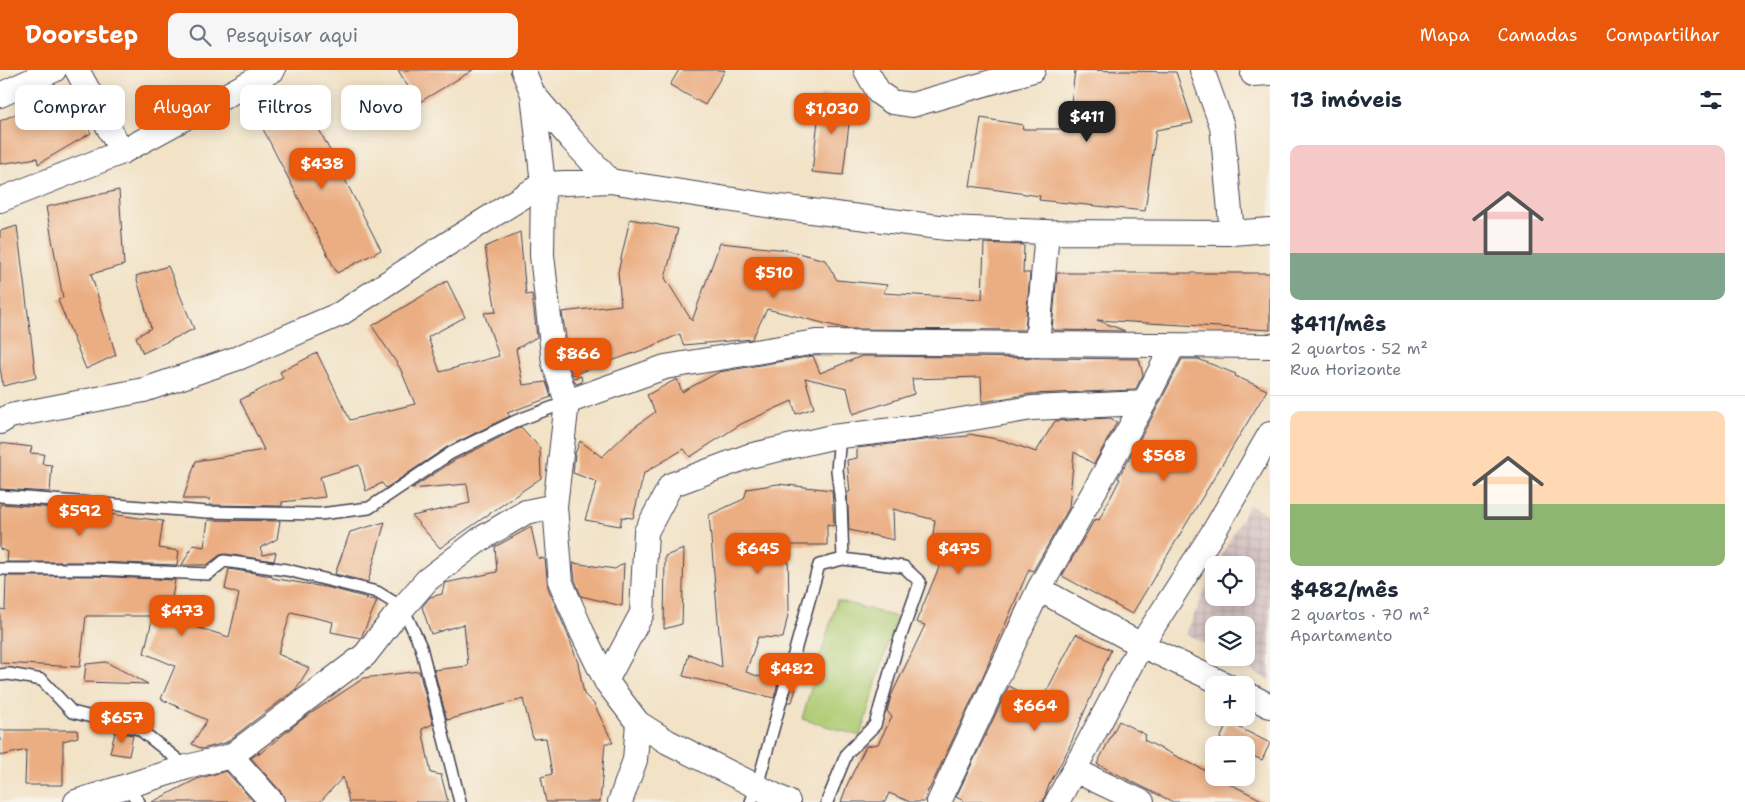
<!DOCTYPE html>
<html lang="pt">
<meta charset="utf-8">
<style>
:root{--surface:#fff;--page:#f6f6f7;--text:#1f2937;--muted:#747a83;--line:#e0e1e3;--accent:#ea580c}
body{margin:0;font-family:"Shantell Sans",sans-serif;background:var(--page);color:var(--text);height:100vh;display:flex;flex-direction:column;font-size:19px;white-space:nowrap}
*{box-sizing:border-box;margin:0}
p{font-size:16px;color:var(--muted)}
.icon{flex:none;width:28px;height:28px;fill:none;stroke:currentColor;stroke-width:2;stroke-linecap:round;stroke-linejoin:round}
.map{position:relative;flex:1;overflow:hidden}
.sheet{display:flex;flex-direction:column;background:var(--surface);width:475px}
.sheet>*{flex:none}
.guide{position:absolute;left:15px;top:15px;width:475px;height:45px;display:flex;gap:10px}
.fabs{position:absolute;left:1205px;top:486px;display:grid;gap:10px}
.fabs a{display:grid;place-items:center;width:50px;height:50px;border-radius:10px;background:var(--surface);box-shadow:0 2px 12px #0003;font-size:25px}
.price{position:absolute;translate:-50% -42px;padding:0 11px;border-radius:10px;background:var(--accent);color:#fff;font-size:16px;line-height:32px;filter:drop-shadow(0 1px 2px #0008)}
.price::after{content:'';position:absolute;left:50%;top:30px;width:15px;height:11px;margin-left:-8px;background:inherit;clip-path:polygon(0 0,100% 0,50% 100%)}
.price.on{background:#222;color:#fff}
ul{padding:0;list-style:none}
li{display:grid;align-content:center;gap:10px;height:265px;padding:0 20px}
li+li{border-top:1px solid var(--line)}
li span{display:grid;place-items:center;height:155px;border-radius:10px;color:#555}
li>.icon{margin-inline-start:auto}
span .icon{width:90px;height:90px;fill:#fffc;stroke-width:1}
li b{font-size:21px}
h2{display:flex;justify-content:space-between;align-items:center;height:60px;padding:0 20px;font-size:21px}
.tag{padding:0 18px;border-radius:10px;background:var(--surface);box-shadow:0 2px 12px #0003;font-size:18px;line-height:45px}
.tag.on{background:var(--accent);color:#fff}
header{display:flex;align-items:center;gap:30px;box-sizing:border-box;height:70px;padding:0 25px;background:var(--accent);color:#fff}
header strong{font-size:24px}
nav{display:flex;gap:28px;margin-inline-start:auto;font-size:18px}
.search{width:350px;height:45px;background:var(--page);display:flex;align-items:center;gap:12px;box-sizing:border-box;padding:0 18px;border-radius:10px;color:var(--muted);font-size:19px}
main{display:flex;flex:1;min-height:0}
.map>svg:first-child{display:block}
.industrial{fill:url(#industrial-grid)}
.green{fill:#aecc73;stroke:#687757}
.building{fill:#ebad82}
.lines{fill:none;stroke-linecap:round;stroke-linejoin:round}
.service-casing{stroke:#413f50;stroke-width:14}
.minor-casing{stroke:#413f50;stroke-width:26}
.service{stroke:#fff;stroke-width:11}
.minor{stroke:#fff;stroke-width:24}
</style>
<header>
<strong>Doorstep</strong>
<div class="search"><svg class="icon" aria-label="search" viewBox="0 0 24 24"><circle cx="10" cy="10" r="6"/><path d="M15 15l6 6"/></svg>Pesquisar aqui</div>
<nav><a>Mapa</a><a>Camadas</a><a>Compartilhar</a></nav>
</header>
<main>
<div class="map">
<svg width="1270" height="732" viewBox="0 0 1270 732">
<defs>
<pattern id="industrial-grid" width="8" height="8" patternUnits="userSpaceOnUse" patternTransform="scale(1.25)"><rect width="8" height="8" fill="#d2bfc0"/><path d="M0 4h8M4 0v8" fill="none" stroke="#b4a4a6"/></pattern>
</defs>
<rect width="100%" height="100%" fill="#f7f3e8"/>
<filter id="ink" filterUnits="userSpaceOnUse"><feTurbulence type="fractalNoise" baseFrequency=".02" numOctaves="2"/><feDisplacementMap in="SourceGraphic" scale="10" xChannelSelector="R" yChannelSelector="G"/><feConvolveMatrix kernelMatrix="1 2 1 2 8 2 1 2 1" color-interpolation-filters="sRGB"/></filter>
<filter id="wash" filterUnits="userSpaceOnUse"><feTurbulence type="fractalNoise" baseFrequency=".0096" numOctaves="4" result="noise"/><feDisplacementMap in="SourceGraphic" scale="20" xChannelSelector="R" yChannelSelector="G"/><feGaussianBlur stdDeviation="1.12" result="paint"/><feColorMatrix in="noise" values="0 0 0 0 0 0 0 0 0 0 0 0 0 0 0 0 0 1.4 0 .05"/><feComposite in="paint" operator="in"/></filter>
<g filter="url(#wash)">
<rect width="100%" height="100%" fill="#f2e2c6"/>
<!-- industrial -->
<path class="industrial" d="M1249,435L1270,446V611L1228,588H1246V555H1214V579L1186,564L1214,499V528H1246V495H1216Z"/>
<!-- green -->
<path class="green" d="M837,530L896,547L860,666L802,649Z"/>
<g id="blocks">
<!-- building -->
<path class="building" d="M398,0H473L418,33Z
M679,0H725L705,35L670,15Z
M1075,0L1176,2L1193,53L1156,60L1145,141L1039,130L1040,126L970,116L981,48L1023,55L1022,59H1068Z
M66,16L91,63L38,94L37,88L0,94V51L29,38Z
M821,25L852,28L843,105L812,102Z
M307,36L381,180L337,203L263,59Z
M119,120L124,195L91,204L116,285L86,299L58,230L63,228L46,137Z
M630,149L678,159L665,208L692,251L720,173L787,180L825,190L837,210L887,215L883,223L982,229L984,173L1024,175L1023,203H1030L1025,260L847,259L767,239L752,269L683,275L680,264L648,278L572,305L562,242L621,235L618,202Z
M17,156L36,308L3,316L0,297V161Z
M520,162L526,225L532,224L537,267L516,279L523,315L546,312L551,327L507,343L510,346L447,377L386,418L382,413L366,421L359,395L320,407L325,427L282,432V436L209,435L210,429H183L196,391L264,380L240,330L283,308L280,302L317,283L350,350L415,334L400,298L372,256L447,211L465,247L428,267L440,302L499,286L484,243L496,242L485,177Z
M168,196L194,259L143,283L136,267L151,258L136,206Z
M1057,203H1270V260L1097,250L1125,261L1052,260Z
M813,286L820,303L862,286L1139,289L1143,305L1135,320L1031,324L982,332L981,307L912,309L914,324L853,344L847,318L805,308L814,338L796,344L792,331L741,354L690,387L684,379L644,403L633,448L622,447L620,456L585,450L597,412L573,403L575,384L580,371L602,387L628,362L655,342L647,325L677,309L682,322L719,302Z
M1182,289H1198L1236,304L1235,306L1267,320L1132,544L1062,506L1095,449L1099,450L1120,409L1118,408L1156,340Z
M581,306L582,312L576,314L573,308Z
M1110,348L1117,352L1094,394L1074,382L1069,438L1033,501L1029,499L984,604L929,720H928L924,732H910L889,723L885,732H841L847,715L866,676L878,674L892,647L887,641L891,626L925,555L916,552L948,476L932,471L935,450L893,439L894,470L849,460L847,422H850L847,390L857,388V378L932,369L968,366L969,364L1002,370L1036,382L1055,351Z
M521,357L540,378L541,408L440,478L412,446L470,433L467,414L411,419L455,390Z
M0,373L32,377L30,383L44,384L42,394L52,395L50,422L0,419Z
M778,414L832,420L834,456L827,454V475H788L789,540L783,568L758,567L746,602L778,613L774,628L683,606L689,584L722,597L709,445L744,429L747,419Z
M0,434L71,439L163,451L159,478L179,481L177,495L94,492H7L8,482L0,479Z
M208,450L280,451L277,469L260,478L263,485L276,482L274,491L225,484L220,485L207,495H182L193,475L204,477Z
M385,452L368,512L335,504L350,462Z
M531,457L538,488L545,489L548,518L568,565L578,593L584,624L594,634L613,673H605L600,732H546L541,707L552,704L546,668L533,669L523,629L447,650L434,600L468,596L464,554L431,564L422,537L430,527L442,524L444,515L445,513L497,502L495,477Z
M684,479L682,554L664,559L665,486Z
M573,493L615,499L624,493L622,536L581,526L575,510Z
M229,499L272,506V508L330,518L368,528L365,530L372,529L377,531L361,568L331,562L333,552L291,542L278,584L309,598L296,619L225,673L202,679L192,674L207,650L161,629L175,596L144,583L153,546H86L80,597L0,593V539L5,540L6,506H94L175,510L172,528L194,532L193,556L229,567L239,524L225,519Z
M1076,564L1111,580L1068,680L1049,715L1043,732H966L956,727L1009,616L1041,632Z
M106,592L148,614L84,612L86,594Z
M419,601L433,654L422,659L431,703L441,705L448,732H349L343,707L320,732H285L282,723L251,688L260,682L258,685L301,650L364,608Z
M792,618L796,619L792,632H788Z
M1119,651L1146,665L1144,670L1214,705V708H1218L1266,732H1173L1097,694Z
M1228,652L1270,673L1262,690L1246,683V675H1231L1220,669Z
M0,660H77L78,667L63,671V715H25L26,680L0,686Z
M115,662L133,665L129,686L110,683Z
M226,701L254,732H152L197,709Z"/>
</g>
</g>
<g filter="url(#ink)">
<use href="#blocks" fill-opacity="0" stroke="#413f50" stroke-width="1"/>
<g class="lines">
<defs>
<path id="service" d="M840,366L837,400L841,433L843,489
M0,426L207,442L320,444L369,438L451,383L516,351L567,332
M0,499H94L208,504L224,491L287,500L377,522L403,538L421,577L460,732
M0,605L9,604L42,610L72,642L139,659L187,697
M126,717L139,732
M751,732L757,716L819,495L843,489L904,497L920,512L898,574L875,655L847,683L827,732"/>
<path id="minor" d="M77,0L122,82
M866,0L879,23L892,32L912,35L1033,0
M1202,0L1222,56L1232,163
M1253,4L1270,3
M533,24L571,69L610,111
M0,25L54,0
M0,130L122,82L273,0
M1037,275L1047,162
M567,332L665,297L816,272L1270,276
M0,352L10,346L144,320L238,288L340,244L444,176L543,114L610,111L779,137L947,158L1047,162L1232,163L1270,160
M555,436L561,513L582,562L606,611L638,653L668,672L788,732
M1039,519L1141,575L1226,615
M606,611L642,543L646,462L671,415L749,386L832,367L919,357L1032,338L1144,333
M1246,624L1270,636
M231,686L272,732
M1074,700L1142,732
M76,732L187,697L231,686L365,585L393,549L427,510L479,470L526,442L555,436L567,332L554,293L542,185L543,114L533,24L523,0
M620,732L635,690L638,653
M939,732L1039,519L1144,333L1173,276
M1057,732L1141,575L1216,458L1270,364"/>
</defs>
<!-- service casing -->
<use href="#service" class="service-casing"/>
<!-- minor casing -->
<use href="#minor" class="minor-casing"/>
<!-- service -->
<use href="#service" class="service"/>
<!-- minor -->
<use href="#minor" class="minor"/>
</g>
</g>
</svg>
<div class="fabs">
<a><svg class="icon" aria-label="locate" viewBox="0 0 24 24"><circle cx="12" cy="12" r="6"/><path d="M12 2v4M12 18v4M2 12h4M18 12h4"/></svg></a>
<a><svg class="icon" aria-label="layers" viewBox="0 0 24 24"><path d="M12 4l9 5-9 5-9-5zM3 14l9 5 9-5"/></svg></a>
<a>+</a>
<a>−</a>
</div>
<b class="price" style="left:832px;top:65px">$1,030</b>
<b class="price on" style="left:1087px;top:73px">$411</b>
<b class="price" style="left:322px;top:120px">$438</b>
<b class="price" style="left:774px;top:229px">$510</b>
<b class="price" style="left:578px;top:310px">$866</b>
<b class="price" style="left:1164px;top:412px">$568</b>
<b class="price" style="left:80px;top:467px">$592</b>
<b class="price" style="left:758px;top:505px">$645</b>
<b class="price" style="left:959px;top:505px">$475</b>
<b class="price" style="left:182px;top:567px">$473</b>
<b class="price" style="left:792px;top:625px">$482</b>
<b class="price" style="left:1035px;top:662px">$664</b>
<b class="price" style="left:122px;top:674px">$657</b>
<div class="guide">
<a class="tag">Comprar</a>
<a class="tag on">Alugar</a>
<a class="tag">Filtros</a>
<a class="tag">Novo</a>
</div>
</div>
<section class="sheet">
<h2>13 imóveis<svg class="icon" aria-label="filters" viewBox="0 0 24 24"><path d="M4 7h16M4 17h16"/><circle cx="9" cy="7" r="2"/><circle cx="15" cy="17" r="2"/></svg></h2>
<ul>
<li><span style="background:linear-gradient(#f6c9c9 70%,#7fa58c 0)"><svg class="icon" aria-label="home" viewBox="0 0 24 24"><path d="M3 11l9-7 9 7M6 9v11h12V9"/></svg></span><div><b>$411/mês</b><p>2 quartos · 52 m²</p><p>Rua Horizonte</p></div></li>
<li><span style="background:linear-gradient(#ffd9b3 60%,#8fb573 0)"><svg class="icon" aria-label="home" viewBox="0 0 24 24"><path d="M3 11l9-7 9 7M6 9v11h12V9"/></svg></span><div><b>$482/mês</b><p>2 quartos · 70 m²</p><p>Apartamento</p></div></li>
</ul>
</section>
</main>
